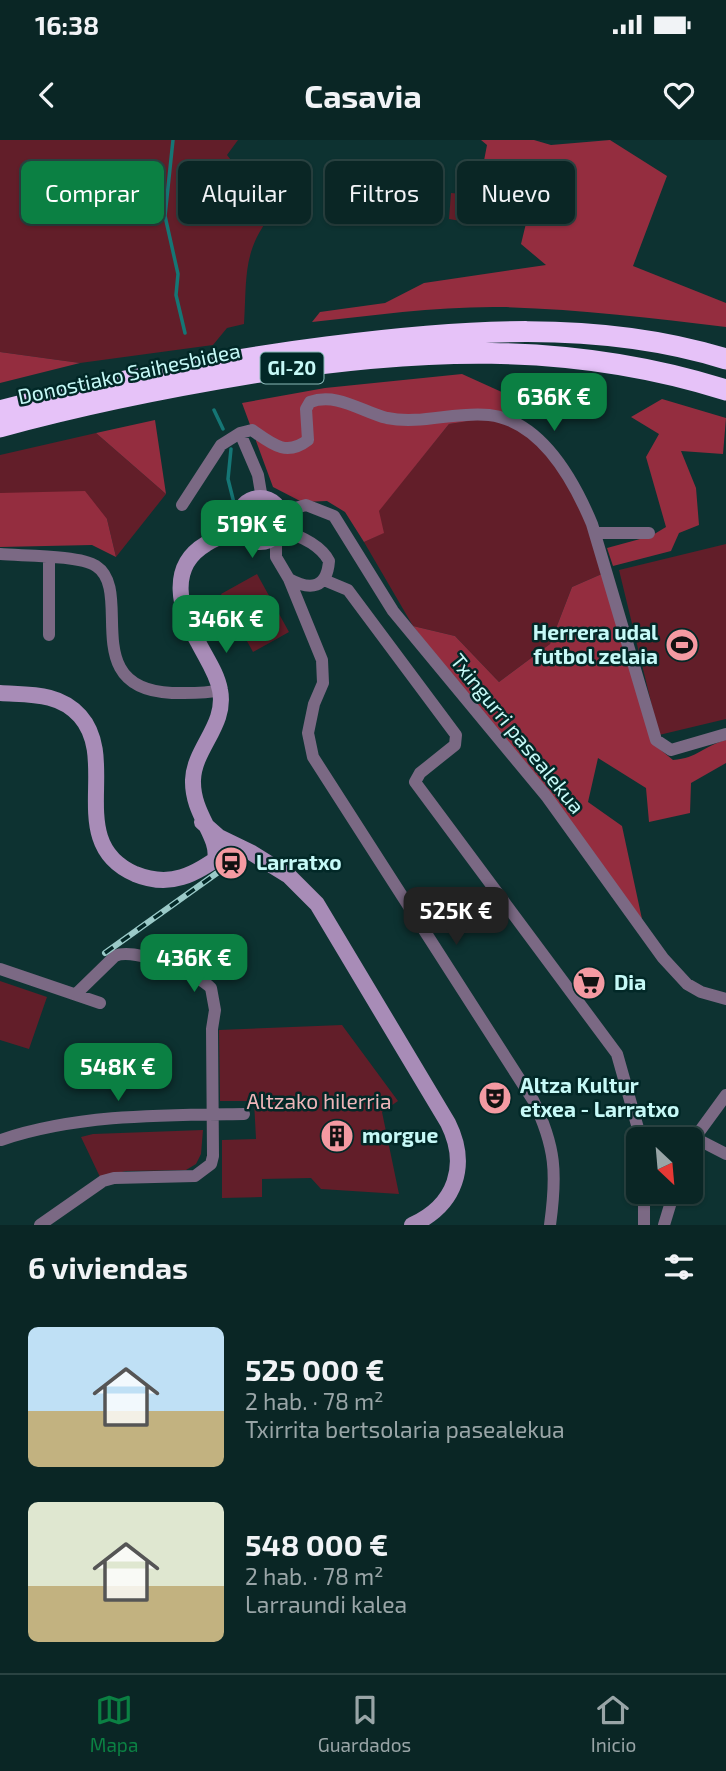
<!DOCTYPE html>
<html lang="es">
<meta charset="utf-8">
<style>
:root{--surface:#0a2625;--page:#183232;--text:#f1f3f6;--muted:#99a5a7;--line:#2a4342;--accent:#0b8043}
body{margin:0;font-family:"Exo 2",sans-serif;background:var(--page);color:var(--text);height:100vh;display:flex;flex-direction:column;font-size:26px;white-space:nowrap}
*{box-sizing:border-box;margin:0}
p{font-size:23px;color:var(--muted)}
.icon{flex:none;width:38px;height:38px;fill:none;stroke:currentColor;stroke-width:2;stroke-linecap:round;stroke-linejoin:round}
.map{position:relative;height:1085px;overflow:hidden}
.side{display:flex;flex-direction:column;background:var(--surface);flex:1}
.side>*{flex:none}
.top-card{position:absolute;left:21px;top:21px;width:684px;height:63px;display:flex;gap:14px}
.needle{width:46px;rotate:154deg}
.tools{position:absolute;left:626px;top:987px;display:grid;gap:14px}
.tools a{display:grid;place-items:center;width:77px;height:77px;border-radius:10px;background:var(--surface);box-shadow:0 2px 5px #0004,0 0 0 2px var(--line);font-size:35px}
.price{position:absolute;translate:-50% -60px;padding:0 16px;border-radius:14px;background:var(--accent);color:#fff;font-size:23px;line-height:46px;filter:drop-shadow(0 2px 4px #0008)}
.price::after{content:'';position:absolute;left:50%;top:42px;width:21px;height:16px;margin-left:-10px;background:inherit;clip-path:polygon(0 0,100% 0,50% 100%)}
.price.active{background:#222;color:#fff}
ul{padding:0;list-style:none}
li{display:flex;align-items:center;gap:21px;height:175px;padding:0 28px}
li span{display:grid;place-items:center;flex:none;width:196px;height:140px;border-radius:10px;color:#555}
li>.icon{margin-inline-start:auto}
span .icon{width:84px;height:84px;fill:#fffc;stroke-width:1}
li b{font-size:30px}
h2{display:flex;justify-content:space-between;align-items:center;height:84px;padding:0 28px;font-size:30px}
.chip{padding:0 24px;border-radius:10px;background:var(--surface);box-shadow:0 2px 5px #0004,0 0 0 2px var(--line);font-size:24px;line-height:63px}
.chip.active{background:var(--accent);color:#fff}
.status{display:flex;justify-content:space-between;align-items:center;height:49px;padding:0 35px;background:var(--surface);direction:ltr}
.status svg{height:19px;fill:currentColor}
header{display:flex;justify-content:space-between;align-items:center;height:91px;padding:0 28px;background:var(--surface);font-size:32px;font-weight:700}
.tab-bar{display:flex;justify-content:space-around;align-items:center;height:98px;border-top:2px solid var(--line);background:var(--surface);font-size:19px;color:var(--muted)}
.tab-bar a{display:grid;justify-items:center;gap:4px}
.tab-bar .active{color:var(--accent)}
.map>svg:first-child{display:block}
.green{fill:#621e29}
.forest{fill:#942d3f}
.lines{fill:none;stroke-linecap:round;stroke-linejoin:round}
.stream{stroke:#157675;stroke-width:3.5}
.street{stroke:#7b6984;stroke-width:12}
.secondary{stroke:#a88cb7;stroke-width:16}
.highway{stroke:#e6c2f8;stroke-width:21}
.rail-casing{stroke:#9acac8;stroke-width:6}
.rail{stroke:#022827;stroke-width:3.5;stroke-dasharray:10;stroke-linecap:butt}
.labels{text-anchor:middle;stroke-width:5;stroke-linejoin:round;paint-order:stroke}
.shield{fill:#022827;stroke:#8bbab9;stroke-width:2}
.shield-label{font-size:19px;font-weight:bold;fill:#c6f9f7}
.street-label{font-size:21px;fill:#c6f9f7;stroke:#022827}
.poi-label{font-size:21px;font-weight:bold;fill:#c6f9f7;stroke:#022827;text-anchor:start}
.park-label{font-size:21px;fill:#eeb5b9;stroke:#022827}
</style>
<div class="status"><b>16:38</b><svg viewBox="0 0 49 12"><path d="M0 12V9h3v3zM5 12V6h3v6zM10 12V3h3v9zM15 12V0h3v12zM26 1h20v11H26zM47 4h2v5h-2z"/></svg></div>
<header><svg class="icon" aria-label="back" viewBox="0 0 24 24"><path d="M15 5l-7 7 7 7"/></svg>Casavia<svg class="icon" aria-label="heart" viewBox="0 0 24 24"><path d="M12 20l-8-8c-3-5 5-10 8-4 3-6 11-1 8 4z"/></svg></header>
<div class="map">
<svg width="726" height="1085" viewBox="0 0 726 1085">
<rect width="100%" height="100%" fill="#0d3231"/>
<!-- green -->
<path class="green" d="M0,0H238L227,15L273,73C242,110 247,138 244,184L227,188L213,205L80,223L0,212Z
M451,53L463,54L461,81L449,79Z
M487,278C497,282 509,285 518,290C568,321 586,381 604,433L572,447L550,504L499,542L455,496L413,486L364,402L383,393L378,371L449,284Z
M96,293L166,354L116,417L107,379L0,353V315Z
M245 380a15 15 0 1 1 30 0a15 15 0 1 1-30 0Z
M726,404V579L659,595L619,430Z
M257,434L289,492L253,512L221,454Z
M0,841L47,857L29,909L0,900Z
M342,885L398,961L382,972L399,1054L321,1049L311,1038L262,1039V1057L222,1058V1000L256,999L254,961H220L219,890Z
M203,990L201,1014L196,1024L186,1030L126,1031L100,1037L81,997L93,994Z"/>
<!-- forest -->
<path class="forest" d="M481,0H534L551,5L610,0L667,36L633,126L726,163V187C652,178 578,169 503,167C439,166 376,175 312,182L320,172L385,163L424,143L546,125L521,104L537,38L482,31L487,5Z
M0,212L80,223L0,243Z
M462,234L513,257L515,274L449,284L379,371L384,393L364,402L345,372L327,361L302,362L273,347L242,263L325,248Z
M662,259L726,278L723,314L681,311L696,348L699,385L679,393L671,411L613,426L607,408L651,396L666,387L646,317L659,294L631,277Z
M155,280L166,354L96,293Z
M85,351L107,379L116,417L92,405L0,407V353Z
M604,433L651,602L673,620C698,618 703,606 726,600V623L691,643L690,673L649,682L646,648L598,618L588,662L622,686L642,779L413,486L455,496L499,542L550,504L572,447Z"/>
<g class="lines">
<!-- stream -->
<path class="stream" d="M173,0L165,76L178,134L176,155L185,193
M214,270L223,289
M231,309L228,339L234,363"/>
<!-- street -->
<path class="street" d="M240,293L252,290C272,304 286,317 308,300L306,269L310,262C337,252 362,272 387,278C421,285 456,271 489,275C541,281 574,341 592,384L656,600L671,610L726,594
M182,365L221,305L240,293L258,335L262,359
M281,372L306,365L334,376L393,471L547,657L663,818L687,844L701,852L726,859
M280,390C298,395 320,404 329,421C327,448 311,451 289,439
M596,393H649
M276,396V417L289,439L322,520L323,543L314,564L308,593L313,617L533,960C556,1007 557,1034 550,1085
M0,414C23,416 80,415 96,426C135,451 76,549 172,553C188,553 204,554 220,550
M49,419V495
M324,440L348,450L456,595L455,605L420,633L415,642L617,914L641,999
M0,829L100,863
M693,997L726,1014
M1,1000C77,974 164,975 244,974
M691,1003L726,955
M40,1085L103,1041L114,1038L195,1036L211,1024L213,1016L212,889L215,870L211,848C197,833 135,807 115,816L76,854
M644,1085V1052
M664,1085L674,1052"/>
<!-- secondary -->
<path class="secondary" d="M238 380a22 22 0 1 1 44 0a22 22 0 1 1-44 0Z
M0,553C29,555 59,552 80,576C120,621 64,703 135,734C172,749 194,734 224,714
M202,682L219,697L252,713L289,736L317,764L448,983C469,1025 456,1065 412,1085
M215,720C220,696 192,675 193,640C194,608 227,585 220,550C217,533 206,518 198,502C180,471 167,427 206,404C216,397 229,394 240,389"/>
<!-- highway -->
<path class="highway" d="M0,271C107,242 217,221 327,207C459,190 597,179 726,219
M0,287C83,264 169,247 254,233C417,208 567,200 726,250"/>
<defs>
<path id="rail" d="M105,813L231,723"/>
</defs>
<!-- rail casing -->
<use href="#rail" class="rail-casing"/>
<!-- rail -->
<use href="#rail" class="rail"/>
</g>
<!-- icons -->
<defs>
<symbol id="stadium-disc" viewBox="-11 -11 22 22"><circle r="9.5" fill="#f49aa2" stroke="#022827"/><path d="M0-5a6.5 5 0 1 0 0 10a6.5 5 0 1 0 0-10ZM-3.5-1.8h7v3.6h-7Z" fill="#111"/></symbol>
<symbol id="station-disc" viewBox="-11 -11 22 22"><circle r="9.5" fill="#f49aa2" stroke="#022827"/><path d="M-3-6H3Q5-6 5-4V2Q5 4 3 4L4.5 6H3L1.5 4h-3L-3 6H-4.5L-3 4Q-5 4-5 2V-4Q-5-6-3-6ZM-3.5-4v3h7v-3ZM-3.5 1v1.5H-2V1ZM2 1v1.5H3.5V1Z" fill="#111"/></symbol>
<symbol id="supermarket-disc" viewBox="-11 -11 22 22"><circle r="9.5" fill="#f49aa2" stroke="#022827"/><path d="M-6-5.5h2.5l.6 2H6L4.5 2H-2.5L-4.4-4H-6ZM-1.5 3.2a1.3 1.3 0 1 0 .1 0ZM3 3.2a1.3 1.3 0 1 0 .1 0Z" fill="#111"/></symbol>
<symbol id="theatre-disc" viewBox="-11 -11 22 22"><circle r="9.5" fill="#f49aa2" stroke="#022827"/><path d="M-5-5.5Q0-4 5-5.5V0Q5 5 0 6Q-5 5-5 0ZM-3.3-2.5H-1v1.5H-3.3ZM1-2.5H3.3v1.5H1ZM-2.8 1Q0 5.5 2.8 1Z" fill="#111"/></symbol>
<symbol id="building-disc" viewBox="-11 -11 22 22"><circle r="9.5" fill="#f49aa2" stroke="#022827"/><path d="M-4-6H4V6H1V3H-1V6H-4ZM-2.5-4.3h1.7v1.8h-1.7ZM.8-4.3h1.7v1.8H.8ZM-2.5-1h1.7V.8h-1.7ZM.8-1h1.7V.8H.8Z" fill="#111"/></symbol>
</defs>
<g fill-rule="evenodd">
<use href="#stadium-disc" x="663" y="486" width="38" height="38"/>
<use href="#station-disc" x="212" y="704" width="38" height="38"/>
<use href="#supermarket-disc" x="570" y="824" width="38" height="38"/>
<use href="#theatre-disc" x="476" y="939" width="38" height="38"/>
<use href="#building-disc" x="318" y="977" width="38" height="38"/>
</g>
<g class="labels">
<!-- shield labels -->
<rect class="shield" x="260.5" y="212.5" width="63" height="31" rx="5"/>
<g class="shield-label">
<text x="292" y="235">GI-20</text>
</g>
<!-- street labels -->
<g class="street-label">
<text transform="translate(129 234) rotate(-12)" y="7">Donostiako Saihesbidea</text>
<text transform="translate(517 594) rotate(51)" y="7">Txingurri pasealekua</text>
</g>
<!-- poi labels -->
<g class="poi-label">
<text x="658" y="500" text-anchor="end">Herrera udal<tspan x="658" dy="24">futbol zelaia</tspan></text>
<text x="256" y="730">Larratxo</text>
<text x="614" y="850">Dia</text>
<text x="520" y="953">Altza Kultur<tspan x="520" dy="24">etxea - Larratxo</tspan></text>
<text x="362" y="1003">morgue</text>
</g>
<!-- park labels -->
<g class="park-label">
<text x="319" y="969">Altzako hilerria</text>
</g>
</g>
</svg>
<div class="tools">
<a><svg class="needle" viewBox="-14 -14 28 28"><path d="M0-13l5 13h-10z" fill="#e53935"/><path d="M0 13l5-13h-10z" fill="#99a5a7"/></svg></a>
</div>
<b class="price" style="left:554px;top:293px">636K €</b>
<b class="price" style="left:252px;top:420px">519K €</b>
<b class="price" style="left:226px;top:515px">346K €</b>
<b class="price active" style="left:456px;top:807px">525K €</b>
<b class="price" style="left:194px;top:854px">436K €</b>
<b class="price" style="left:118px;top:963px">548K €</b>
<div class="top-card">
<a class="chip active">Comprar</a>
<a class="chip">Alquilar</a>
<a class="chip">Filtros</a>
<a class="chip">Nuevo</a>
</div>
</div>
<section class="side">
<h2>6 viviendas<svg class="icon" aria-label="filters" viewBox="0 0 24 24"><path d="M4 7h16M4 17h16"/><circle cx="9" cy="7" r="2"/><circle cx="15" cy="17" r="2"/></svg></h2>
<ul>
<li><span style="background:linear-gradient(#bfe0f5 60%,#c2b280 0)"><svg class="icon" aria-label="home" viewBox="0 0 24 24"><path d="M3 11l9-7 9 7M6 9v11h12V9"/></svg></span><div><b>525 000 €</b><p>2 hab. · 78 m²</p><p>Txirrita bertsolaria pasealekua</p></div></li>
<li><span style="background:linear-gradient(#dfe7d0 60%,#c2b280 0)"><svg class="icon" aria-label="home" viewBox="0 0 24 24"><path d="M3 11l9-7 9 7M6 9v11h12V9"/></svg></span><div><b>548 000 €</b><p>2 hab. · 78 m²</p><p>Larraundi kalea</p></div></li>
</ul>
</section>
<nav class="tab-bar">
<a class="active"><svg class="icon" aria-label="map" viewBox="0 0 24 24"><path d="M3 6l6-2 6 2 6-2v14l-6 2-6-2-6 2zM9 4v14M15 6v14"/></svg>Mapa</a>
<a><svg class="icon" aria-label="saved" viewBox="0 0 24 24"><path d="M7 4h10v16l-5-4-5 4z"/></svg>Guardados</a>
<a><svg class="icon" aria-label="home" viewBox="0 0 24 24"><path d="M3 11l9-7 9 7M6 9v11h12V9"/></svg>Inicio</a>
</nav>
